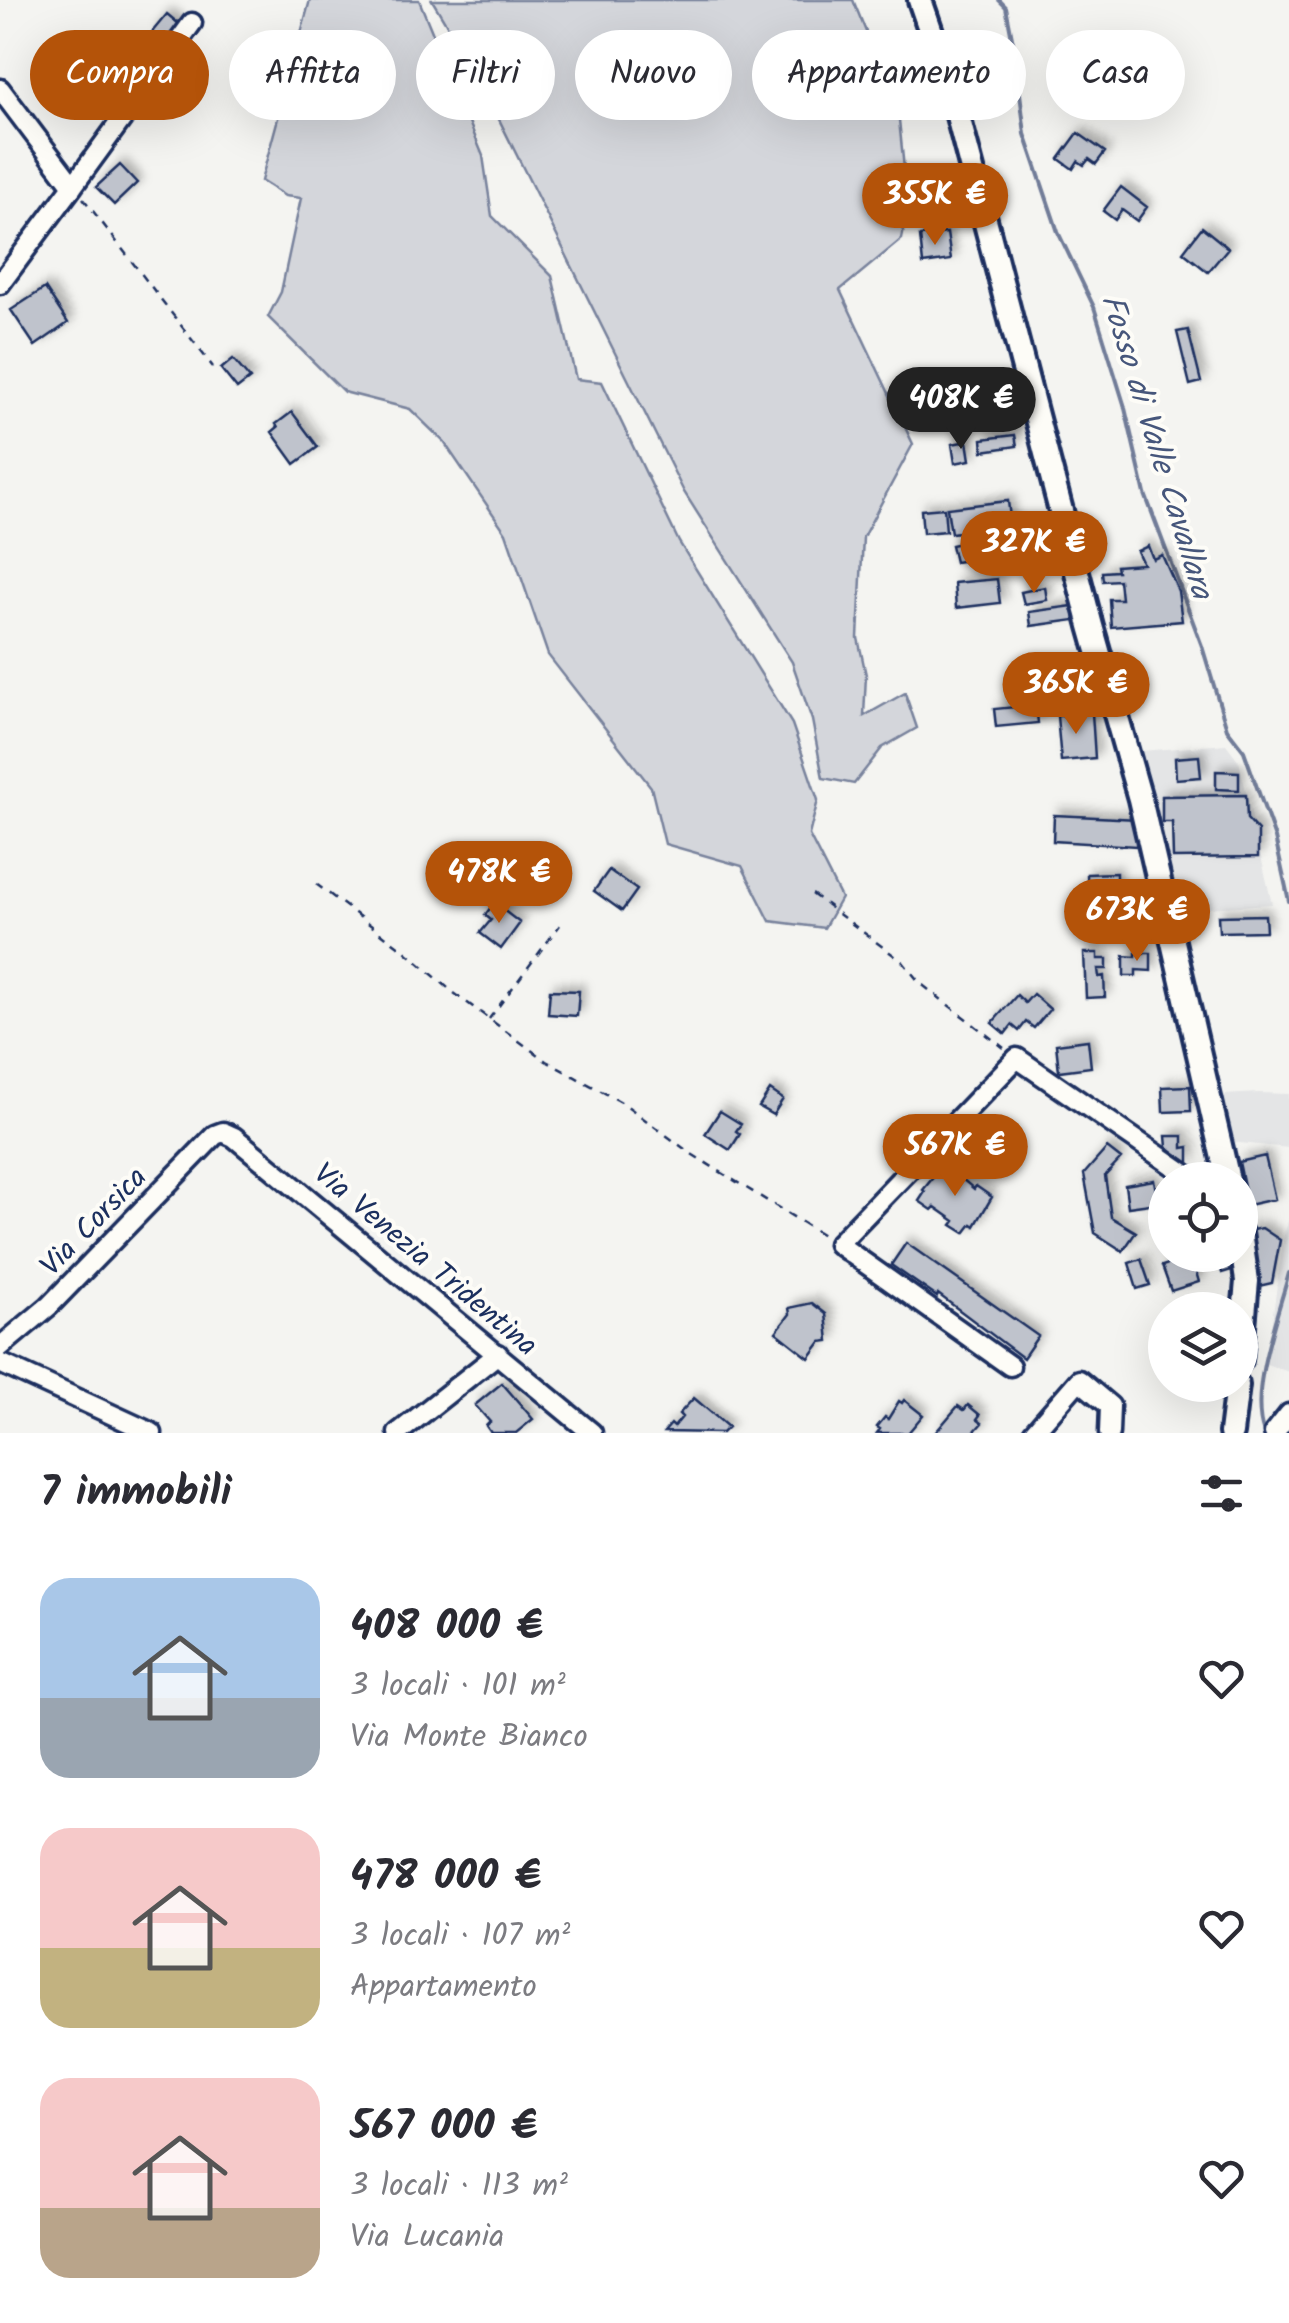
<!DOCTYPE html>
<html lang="it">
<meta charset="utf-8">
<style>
:root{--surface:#fff;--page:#f2f2f3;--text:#2b2b33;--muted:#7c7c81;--accent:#b45309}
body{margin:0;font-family:Kalam,sans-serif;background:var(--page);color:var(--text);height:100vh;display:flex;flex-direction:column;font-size:38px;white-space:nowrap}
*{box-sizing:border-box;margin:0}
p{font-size:32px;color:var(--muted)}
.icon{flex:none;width:55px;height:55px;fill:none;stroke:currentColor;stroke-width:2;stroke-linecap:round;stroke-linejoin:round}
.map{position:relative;height:1433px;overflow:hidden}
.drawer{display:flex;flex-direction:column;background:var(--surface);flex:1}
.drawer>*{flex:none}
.top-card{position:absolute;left:30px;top:30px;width:1230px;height:90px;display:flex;gap:20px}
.fabs{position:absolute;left:1148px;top:1162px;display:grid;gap:20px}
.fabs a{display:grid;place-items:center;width:110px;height:110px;border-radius:50%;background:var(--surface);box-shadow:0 10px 40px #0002;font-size:50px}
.price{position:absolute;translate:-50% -85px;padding:0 22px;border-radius:35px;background:var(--accent);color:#fff;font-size:32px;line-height:65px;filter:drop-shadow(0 2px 5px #0008)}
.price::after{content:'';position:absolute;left:50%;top:60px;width:30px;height:22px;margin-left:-15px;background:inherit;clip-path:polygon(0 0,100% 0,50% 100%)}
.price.active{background:#222;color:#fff}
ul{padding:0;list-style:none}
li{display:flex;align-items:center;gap:30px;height:250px;padding:0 40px}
li span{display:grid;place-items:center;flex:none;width:280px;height:200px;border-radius:30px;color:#555}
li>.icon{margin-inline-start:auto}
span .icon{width:120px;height:120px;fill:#fffc;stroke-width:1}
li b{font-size:42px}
h2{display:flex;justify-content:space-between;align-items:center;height:120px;padding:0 40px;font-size:42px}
.chip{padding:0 35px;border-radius:45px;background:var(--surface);box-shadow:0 10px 40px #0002;font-size:35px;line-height:90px}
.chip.active{background:var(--accent);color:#fff}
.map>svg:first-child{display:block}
.built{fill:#e4e5e6}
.green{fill:#d4d6db;stroke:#78829c;stroke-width:2.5}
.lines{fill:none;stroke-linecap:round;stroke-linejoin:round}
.stream{stroke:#717c98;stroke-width:4}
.building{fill:#bfc3cc;stroke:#1b2f5e;stroke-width:2.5;filter:url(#shadow)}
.minor-casing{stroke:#1b2f5e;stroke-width:25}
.major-casing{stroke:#1b2f5e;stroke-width:30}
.path{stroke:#1b2f5e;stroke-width:2.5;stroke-dasharray:8 8;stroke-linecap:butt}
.minor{stroke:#fdfcf7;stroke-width:18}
.major{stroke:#fdfcf7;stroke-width:22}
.labels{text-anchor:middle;stroke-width:8;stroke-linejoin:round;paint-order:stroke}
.street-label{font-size:30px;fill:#1b2f5e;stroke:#fdfcf7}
.water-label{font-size:32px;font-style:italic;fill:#46567b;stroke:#fdfcf7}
</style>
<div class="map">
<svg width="1289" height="1433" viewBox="0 0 1289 1433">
<defs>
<filter id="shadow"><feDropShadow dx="5.5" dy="-5.5" stdDeviation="5" flood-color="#0004"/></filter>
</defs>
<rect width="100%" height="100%" fill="#f4f4f1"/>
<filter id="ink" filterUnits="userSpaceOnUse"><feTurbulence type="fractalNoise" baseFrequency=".01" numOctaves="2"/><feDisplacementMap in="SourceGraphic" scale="20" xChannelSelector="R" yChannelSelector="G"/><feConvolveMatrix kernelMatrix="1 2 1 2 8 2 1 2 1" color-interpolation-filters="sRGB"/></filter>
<g filter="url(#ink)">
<!-- built -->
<path class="built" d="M1226,744L1239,761L1272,904L1176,910L1141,751Z
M1259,1093L1289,1094V1148L1230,1142L1223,1095Z
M1289,1218V1372L1266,1364L1284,1235Z"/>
<!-- green -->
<path class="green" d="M310,0H419L483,156L492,216L552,276L576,379L602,382L679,542L792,724L818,800L809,835L841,898L824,928L770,921L742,866L665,844L651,787L548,655L506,533L444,442L410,409L344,392L268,317L281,292L301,198L285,196L261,181Z
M432,0H853L898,110L908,208L902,239L840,290L913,444L863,537L858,638L866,675L864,716L905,693L917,728L882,748L854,784L823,778L812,720L792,662L684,492L477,75Z"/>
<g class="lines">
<!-- stream -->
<path class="stream" d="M999,0L1006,7L1015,53L1025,134L1058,232L1094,307L1124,404L1145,494L1202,646L1227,729L1244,751L1275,838L1289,901
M1264,1433C1248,1392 1278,1315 1289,1273"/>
</g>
<!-- building -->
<path class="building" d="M167,14L185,29L169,47L152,32Z
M179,76L192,94L161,116L148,98Z
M1078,133L1105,152L1096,164L1089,159L1084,165L1078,161L1073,169L1059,159Z
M120,165L137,183L114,205L96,187Z
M1121,187L1147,207L1137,221L1122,210L1115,220L1103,211Z
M1202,227L1228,248L1208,272L1183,252Z
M947,233L951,260L923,264L920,236Z
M45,288L68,323L35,346L11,310Z
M1188,330L1201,382L1190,385L1177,332Z
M233,359L250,379L237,389L221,369Z
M292,412L318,447L295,464L272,432L278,427L276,424Z
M1015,435L1017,446L983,451L982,439Z
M967,441L970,460L955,463L952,444Z
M1008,501L1011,526L951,533L947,508Z
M944,508L946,531L923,533L921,510Z
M970,541L974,559L955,562L951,545Z
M1148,546L1153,559L1162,555L1178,591L1182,621L1111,627L1109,599H1121L1119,580L1103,581L1102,572L1117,571L1116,566L1143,564L1137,551Z
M997,579L1000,603L956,608L954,583Z
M1045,587L1047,600L1024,604L1021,592Z
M1073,606L1075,620L1031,626L1029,612Z
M1036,705L1038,723L996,727L994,709Z
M1092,713L1095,758L1061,761L1057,716Z
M1199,756L1201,777L1176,779L1175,758Z
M1216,771L1239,772V790L1216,789Z
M1246,795L1247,819L1258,831V857L1173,858L1172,822H1162V796Z
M1054,815L1138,819L1136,846L1053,841Z
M609,870L637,890L622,911L594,891Z
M1116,873V899L1088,900L1087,874Z
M494,903L520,923L501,949L480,933L491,920L485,915Z
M1114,910L1115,923L1088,925L1087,912Z
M1265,915L1266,931L1219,932L1218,916Z
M1084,953H1098V959H1107V969H1098L1099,977L1104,976L1105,997L1086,998Z
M1136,953H1151V971L1136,970V976H1124V956L1136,957Z
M550,990L579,991L577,1016L548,1014Z
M1033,994L1050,1009L1034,1028L1026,1022L1019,1031L1012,1025L1005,1034L992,1023L1017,995L1025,1003Z
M1088,1040L1091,1067L1059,1071L1056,1044Z
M1190,1086L1191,1111L1163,1112L1162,1087Z
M770,1090L783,1099L773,1115L759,1107Z
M720,1111L741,1124L736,1131L740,1134L730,1150L705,1134Z
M1166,1136H1183V1148L1189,1147V1164L1167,1147Z
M1107,1148L1121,1159L1105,1176L1111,1217L1136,1232L1123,1251L1095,1233L1084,1174Z
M1265,1156L1275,1199L1248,1205L1239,1162Z
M944,1164L974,1189L976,1186L992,1197L975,1226L972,1224L965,1233L952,1225L955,1221L935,1207L932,1210L919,1201L925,1192L923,1190Z
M1154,1180L1158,1203L1128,1207L1125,1185Z
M1262,1228L1280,1240L1272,1283L1259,1286L1247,1231Z
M906,1243L1038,1336L1023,1358L938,1294L937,1297L891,1265Z
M1186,1255H1231L1235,1269L1222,1273L1219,1264L1196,1272L1199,1282L1171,1291L1162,1266L1187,1258Z
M1141,1259L1150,1285L1137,1289L1129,1263Z
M812,1303L826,1314L829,1341L821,1342L809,1358L776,1332L790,1314L789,1308Z
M502,1383L533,1419L516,1433H491L486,1426L490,1422L475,1405Z
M694,1398L728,1427L722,1433L664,1432L671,1424L674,1427L682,1417L679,1414Z
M904,1400L923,1415L908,1433H877L880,1429L877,1427L885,1417L888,1419L899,1401L902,1403Z
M968,1405L980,1415L977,1419L982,1423L973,1433H935L958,1406L964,1410Z"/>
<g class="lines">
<defs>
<path id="minor" d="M0,89L73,186L0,284
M73,186L192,23
M0,1347L49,1306L215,1135L223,1132L234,1137L592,1433
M0,1363L152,1433
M1010,1366L838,1244L1017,1058L1194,1180
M398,1433L498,1354
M1033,1433L1079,1380L1110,1406L1109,1433
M1274,1433L1289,1414"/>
<path id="major" d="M920,0L952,93L1091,626L1140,799L1228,1180
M1240,1233L1247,1281L1240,1360
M1231,1433L1237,1385"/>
</defs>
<!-- minor casing -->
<use href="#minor" class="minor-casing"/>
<!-- major casing -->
<use href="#major" class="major-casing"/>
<!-- path -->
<path class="path" d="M83,198L213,367
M316,884L405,951L454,993L546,1061L623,1103L690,1153L824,1236
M812,894L903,962L920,983L1004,1048
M489,1019L560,925"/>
<!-- minor -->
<use href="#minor" class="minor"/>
<!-- major -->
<use href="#major" class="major"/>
</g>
</g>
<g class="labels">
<!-- street labels -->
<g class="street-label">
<text transform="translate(93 1221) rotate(-46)" y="10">Via Corsica</text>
<text transform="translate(426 1259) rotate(40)" y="10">Via Venezia Tridentina</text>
</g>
<!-- water labels -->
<g class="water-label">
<text transform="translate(1158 446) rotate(73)" y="11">Fosso di Valle Cavallara</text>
</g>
</g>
</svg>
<div class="fabs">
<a><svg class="icon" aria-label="locate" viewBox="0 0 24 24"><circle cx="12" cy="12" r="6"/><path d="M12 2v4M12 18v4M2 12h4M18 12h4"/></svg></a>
<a><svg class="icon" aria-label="layers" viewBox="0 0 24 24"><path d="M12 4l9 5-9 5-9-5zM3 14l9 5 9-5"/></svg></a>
</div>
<b class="price" style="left:935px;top:248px">355K €</b>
<b class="price active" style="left:961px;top:452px">408K €</b>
<b class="price" style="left:1034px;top:596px">327K €</b>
<b class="price" style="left:1076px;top:737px">365K €</b>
<b class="price" style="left:499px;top:926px">478K €</b>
<b class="price" style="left:1137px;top:964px">673K €</b>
<b class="price" style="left:955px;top:1199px">567K €</b>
<div class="top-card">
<a class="chip active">Compra</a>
<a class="chip">Affitta</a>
<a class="chip">Filtri</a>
<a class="chip">Nuovo</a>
<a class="chip">Appartamento</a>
<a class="chip">Casa</a>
</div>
</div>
<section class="drawer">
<h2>7 immobili<svg class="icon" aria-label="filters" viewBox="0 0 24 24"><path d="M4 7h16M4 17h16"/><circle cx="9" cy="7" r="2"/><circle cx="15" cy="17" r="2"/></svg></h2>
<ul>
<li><span style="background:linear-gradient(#a9c7e8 60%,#9aa5b1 0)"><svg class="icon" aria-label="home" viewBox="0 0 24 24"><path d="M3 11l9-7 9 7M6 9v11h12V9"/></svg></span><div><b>408 000 €</b><p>3 locali · 101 m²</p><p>Via Monte Bianco</p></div><svg class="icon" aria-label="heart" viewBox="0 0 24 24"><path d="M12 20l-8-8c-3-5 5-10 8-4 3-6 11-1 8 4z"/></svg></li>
<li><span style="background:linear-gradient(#f6c9c9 60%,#c2b280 0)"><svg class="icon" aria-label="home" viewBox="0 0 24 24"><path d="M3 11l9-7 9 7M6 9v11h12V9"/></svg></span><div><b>478 000 €</b><p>3 locali · 107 m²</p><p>Appartamento</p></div><svg class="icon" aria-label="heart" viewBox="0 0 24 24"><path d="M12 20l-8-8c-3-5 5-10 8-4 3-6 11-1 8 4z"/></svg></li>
<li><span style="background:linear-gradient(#f6c9c9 65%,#b9a48a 0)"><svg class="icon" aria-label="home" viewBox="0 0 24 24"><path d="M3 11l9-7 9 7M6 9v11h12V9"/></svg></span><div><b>567 000 €</b><p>3 locali · 113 m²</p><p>Via Lucania</p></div><svg class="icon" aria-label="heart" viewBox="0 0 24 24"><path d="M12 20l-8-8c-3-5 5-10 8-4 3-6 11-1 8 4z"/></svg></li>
</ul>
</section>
